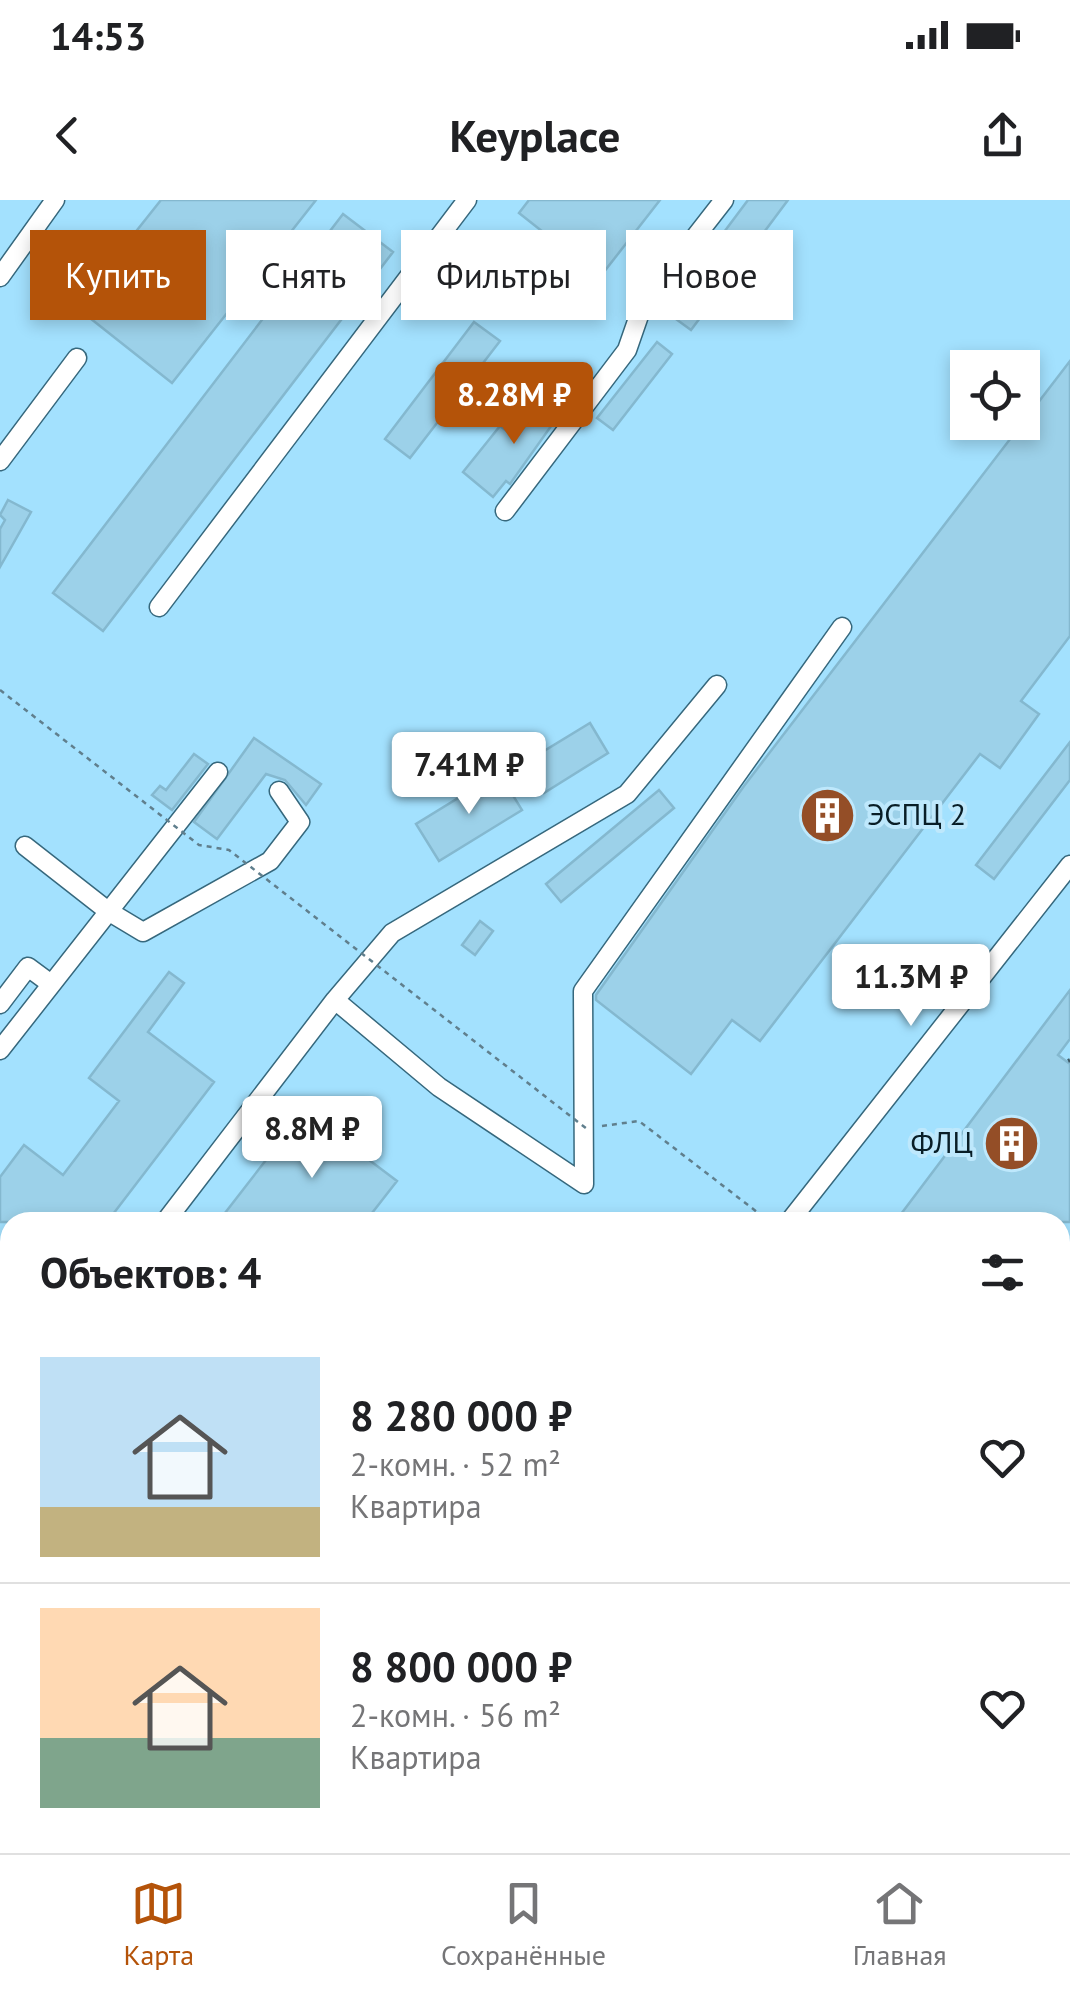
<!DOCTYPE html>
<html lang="ru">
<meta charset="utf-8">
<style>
:root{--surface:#fff;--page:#f2f2f2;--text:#202124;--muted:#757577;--line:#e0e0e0;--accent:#b45309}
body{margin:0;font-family:"PT Sans",sans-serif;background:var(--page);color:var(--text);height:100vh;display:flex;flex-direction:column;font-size:38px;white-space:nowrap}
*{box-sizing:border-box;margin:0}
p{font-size:32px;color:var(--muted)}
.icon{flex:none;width:55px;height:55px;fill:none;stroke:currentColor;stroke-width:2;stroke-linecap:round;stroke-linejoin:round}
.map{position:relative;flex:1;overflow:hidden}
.details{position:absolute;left:0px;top:1012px;width:1070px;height:642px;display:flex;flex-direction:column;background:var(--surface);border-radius:30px 30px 0 0;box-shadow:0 5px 15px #0003}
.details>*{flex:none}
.banner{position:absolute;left:30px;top:30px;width:1010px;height:90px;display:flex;gap:20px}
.fabs{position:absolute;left:950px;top:150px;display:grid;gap:20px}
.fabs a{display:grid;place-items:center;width:90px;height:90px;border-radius:0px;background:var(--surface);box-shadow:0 5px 15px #0003;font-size:50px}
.price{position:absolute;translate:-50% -85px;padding:0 22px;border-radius:10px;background:#fff;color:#222;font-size:32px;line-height:65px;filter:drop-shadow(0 2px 5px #0008)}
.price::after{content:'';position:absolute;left:50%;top:60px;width:30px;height:22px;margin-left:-15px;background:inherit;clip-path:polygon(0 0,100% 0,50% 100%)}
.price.on{background:var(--accent);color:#fff}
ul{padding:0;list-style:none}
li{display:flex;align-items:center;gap:30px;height:250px;padding:0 40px}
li+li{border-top:2px solid var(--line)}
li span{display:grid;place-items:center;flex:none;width:280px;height:200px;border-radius:0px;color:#555}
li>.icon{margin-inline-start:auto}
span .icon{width:120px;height:120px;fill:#fffc;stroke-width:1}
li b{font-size:42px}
h2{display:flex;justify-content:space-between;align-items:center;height:120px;padding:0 40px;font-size:42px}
.chip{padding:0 35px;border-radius:0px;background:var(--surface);box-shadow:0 5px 15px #0003;font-size:35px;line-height:90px}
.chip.on{background:var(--accent);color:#fff}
.status{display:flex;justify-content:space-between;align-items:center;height:70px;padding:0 50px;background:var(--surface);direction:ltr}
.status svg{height:28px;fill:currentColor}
header{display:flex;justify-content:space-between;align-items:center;height:130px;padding:0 40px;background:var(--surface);font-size:45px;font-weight:600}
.menu{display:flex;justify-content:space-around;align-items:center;height:140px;border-top:2px solid var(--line);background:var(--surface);font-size:28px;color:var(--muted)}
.menu a{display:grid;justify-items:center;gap:5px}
.menu .on{color:var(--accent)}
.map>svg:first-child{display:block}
.built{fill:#a3e1fe;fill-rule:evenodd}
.building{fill:#9cd1e9;stroke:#84b8cf;stroke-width:2.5}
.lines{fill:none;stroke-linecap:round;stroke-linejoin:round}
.minor-casing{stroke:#36687d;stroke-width:21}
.path{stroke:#607f8d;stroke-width:2.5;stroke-dasharray:5 5;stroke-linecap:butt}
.minor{stroke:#fff;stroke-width:18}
.rail{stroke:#3e5a66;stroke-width:4;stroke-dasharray:5 10;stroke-linecap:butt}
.path-bridge{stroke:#607f8d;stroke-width:2.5;stroke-dasharray:5 5;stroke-linecap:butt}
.labels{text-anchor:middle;stroke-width:8;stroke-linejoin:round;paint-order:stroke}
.poi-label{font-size:30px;fill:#091e27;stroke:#bee8fc;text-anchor:start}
</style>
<div class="status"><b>14:53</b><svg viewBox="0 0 49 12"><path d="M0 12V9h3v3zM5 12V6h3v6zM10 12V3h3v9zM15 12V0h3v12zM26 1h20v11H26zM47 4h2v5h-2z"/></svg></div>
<header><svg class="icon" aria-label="back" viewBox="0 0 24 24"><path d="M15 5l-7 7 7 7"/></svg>Keyplace<svg class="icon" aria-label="share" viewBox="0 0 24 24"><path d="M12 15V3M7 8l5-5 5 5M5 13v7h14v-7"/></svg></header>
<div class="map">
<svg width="1070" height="1653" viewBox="0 0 1070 1653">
<rect width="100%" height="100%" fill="#bee8fc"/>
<!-- built -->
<path class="built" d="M0,0H1070V1653H0ZM968,168H1022V222H968ZM10,1022H1060V1645H10Z"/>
<!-- building -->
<path class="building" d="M161,0H316L172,183L76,107Z
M529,0H660L600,77L519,13Z
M748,0H788L691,130L665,111Z
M343,14L393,52L103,431L53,393Z
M474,122L500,141L410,258L385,239Z
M657,142L672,154L613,230L597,218Z
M1070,161V436L1021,501L1039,514L1000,568L980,554L760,841L732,820L691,874L596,800V795L744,586Z
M556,186L571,198L510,284L506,281L493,297L463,272L500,226L516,238Z
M8,300L31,312L0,367V329L5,320L0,315Z
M590,523L608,553L544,593L534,575L528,578L521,565Z
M254,538L321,584L306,605L285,580L266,574L217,639L194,622Z
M1070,542V580L994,679L976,665Z
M194,554L208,564L172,610L152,595L160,586L166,590Z
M499,573L522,610L439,661L416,624Z
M659,590L674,608L561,702L546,684Z
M480,721L493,731L475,755L462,745Z
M169,772L184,783L148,832L214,882L107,1022H0V977L24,945L63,975L119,901L89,878Z
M1070,790V839L1058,855L1070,864V1022H895Z
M304,911L397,981L365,1022H218Z"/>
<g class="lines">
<defs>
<path id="minor" d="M0,77L55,0
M0,261L77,158
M505,311L627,150L643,104L724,0
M159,407L467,0
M25,646L108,711L143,732L270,661L300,622L279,591
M335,800L392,733L627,594L717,485
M0,804L28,767L51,784
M0,850L218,572
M584,984L583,791L842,427
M165,1022L335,800L439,887L584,984
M789,1022L1070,665
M0,1176L10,1171
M1060,1228L1070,1212
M1060,1350L1070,1357
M0,1650L4,1653
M298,1653L304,1645
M745,1653L751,1645"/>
</defs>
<!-- minor casing -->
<use href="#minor" class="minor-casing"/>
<!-- path -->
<path class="path" d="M602,926L639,921L770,1022
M1060,1322L1070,1330
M317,1651L331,1645
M552,1653L574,1645"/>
<!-- minor -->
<use href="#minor" class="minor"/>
<!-- rail -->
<path class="rail" d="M1068,861L1070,860"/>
<!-- path-bridge -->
<path class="path-bridge" d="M0,490L199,645L229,650L587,929"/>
</g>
<!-- icons -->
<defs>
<symbol id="building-disc" viewBox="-11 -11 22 22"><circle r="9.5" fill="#944e27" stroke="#bee8fc"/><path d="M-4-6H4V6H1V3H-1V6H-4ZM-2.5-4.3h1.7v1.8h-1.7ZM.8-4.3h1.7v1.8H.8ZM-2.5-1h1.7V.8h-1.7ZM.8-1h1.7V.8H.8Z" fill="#fff"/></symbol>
</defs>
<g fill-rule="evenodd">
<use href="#building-disc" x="796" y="584" width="63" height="63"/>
<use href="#building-disc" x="980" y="912" width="63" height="63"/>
</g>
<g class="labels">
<!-- poi labels -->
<g class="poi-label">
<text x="867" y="625">ЭСПЦ 2</text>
<text x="973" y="953" text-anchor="end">ФЛЦ</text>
</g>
</g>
</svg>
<div class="fabs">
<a><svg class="icon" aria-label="locate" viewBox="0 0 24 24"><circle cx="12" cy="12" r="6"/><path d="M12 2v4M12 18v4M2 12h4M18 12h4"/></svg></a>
</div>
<b class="price on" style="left:514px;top:247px">8.28M ₽</b>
<b class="price" style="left:469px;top:617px">7.41M ₽</b>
<b class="price" style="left:911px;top:829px">11.3M ₽</b>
<b class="price" style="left:312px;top:981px">8.8M ₽</b>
<div class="banner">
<a class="chip on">Купить</a>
<a class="chip">Снять</a>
<a class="chip">Фильтры</a>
<a class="chip">Новое</a>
</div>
<section class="details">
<h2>Объектов: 4<svg class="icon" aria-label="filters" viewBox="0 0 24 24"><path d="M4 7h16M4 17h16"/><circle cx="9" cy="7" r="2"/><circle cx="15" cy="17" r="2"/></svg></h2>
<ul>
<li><span style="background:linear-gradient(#bfe0f5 75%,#c2b280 0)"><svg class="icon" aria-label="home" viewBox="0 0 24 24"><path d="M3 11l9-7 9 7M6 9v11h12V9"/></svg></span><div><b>8 280 000 ₽</b><p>2-комн. · 52 m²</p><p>Квартира</p></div><svg class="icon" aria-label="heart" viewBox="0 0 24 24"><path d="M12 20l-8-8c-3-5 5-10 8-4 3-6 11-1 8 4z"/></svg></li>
<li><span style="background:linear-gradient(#ffd9b3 65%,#7fa58c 0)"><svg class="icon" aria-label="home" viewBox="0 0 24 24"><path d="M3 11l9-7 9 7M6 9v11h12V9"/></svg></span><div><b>8 800 000 ₽</b><p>2-комн. · 56 m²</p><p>Квартира</p></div><svg class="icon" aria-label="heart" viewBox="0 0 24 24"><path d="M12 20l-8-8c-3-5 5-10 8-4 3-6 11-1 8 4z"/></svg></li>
</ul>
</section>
</div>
<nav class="menu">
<a class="on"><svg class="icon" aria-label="map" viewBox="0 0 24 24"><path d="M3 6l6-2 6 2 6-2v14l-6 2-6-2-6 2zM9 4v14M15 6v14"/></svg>Карта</a>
<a><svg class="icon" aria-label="saved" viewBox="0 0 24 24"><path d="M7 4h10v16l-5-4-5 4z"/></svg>Сохранённые</a>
<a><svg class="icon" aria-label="home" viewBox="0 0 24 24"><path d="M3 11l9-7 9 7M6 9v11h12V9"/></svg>Главная</a>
</nav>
